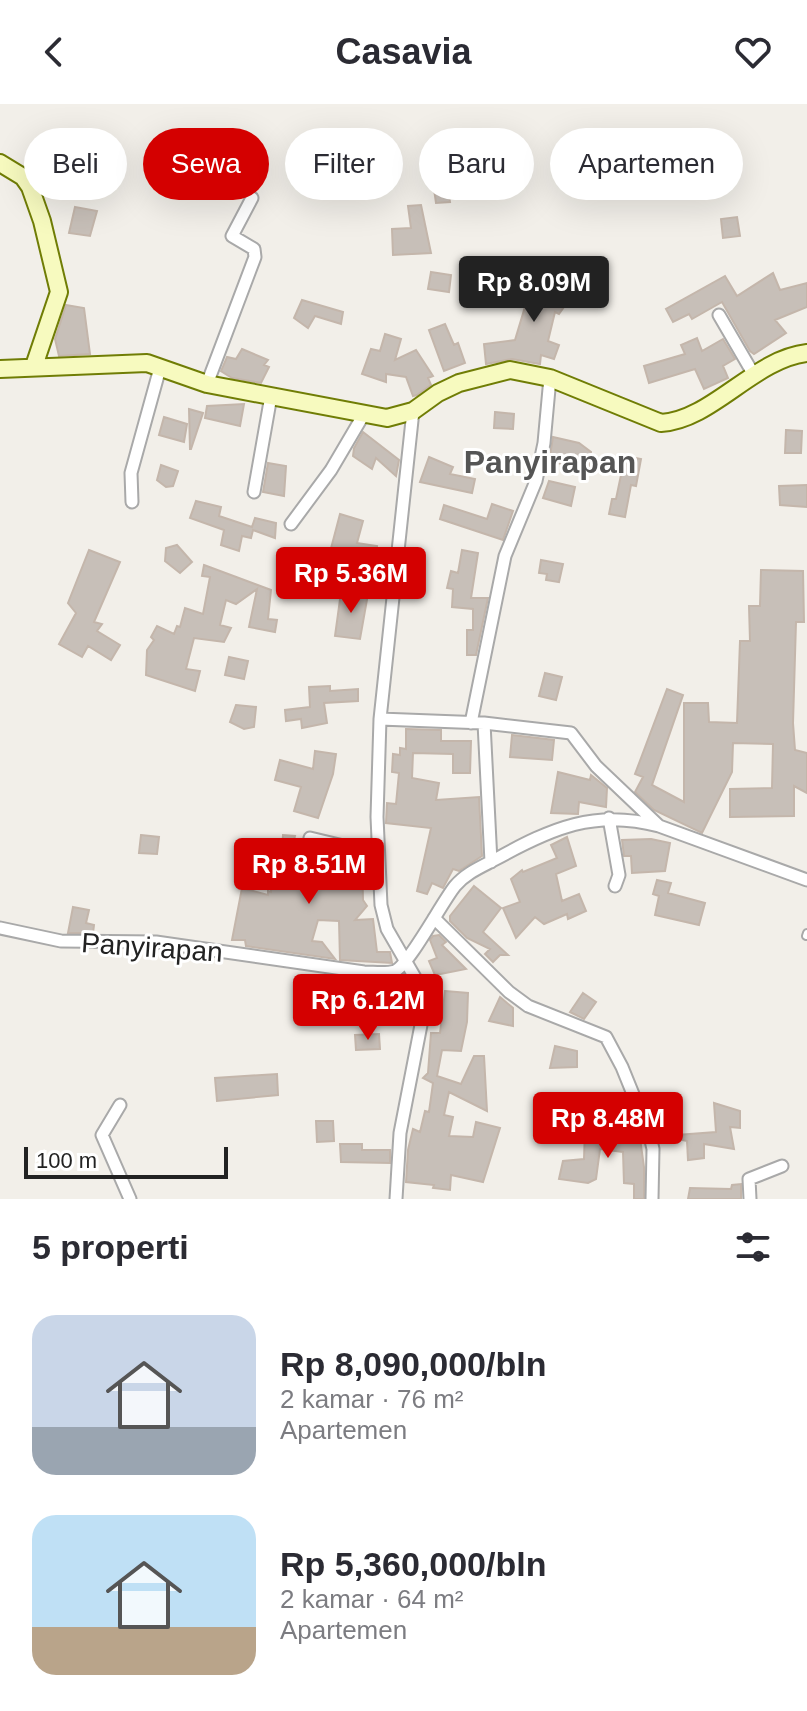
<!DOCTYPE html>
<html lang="id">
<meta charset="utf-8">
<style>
:root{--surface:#fff;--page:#f2f2f3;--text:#2b2b33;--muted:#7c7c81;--accent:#d40000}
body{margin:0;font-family:Helvetica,sans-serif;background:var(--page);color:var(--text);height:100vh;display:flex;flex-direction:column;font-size:30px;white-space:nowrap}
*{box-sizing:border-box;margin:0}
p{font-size:26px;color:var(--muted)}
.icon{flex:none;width:44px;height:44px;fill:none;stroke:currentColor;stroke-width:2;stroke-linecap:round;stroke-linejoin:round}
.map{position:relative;height:1095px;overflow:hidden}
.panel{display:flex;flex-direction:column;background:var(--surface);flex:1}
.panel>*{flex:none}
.guide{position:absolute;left:24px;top:24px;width:760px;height:72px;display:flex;gap:16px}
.scale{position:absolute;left:24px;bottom:20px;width:204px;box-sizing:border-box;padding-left:8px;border:4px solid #222;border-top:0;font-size:22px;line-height:28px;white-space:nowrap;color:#222;-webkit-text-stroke:6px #fff;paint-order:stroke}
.price{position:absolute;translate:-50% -68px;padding:0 18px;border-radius:8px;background:var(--accent);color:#fff;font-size:26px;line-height:52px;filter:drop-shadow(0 2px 4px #0008)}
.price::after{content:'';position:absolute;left:50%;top:48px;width:24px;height:18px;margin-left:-12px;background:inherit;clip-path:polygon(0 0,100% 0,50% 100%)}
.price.selected{background:#222;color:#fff}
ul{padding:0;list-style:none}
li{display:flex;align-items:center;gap:24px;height:200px;padding:0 32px}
li span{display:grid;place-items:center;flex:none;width:224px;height:160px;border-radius:24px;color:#555}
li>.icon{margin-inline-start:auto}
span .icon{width:96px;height:96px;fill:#fffc;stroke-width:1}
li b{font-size:34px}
h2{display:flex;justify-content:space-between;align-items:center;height:96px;padding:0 32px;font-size:34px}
.pill{padding:0 28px;border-radius:36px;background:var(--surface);box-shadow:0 8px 32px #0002;font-size:28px;line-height:72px}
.pill.selected{background:var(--accent);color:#fff}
header{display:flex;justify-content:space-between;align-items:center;height:104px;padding:0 32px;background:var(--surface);font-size:36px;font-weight:700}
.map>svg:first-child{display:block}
.building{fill:#c7bfb8;stroke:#c4b6ab;stroke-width:2}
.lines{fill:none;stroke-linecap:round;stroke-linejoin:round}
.lane-casing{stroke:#a9a9a9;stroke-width:10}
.street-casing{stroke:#a9a9a9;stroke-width:15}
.secondary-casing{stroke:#707d05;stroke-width:20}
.lane{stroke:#fff;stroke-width:6}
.street{stroke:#fff;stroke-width:11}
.secondary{stroke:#f7fabf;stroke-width:16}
.labels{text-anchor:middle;stroke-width:6;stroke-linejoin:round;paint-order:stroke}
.street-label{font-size:28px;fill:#222;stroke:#fff}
.quarter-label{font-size:32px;font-weight:bold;fill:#555;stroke:#fff}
</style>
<header><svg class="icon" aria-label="back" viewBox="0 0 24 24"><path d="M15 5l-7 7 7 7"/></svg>Casavia<svg class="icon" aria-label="heart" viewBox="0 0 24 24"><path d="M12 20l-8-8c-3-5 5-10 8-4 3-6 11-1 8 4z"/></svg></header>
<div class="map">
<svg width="807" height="1095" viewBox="0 0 807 1095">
<rect width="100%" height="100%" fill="#f2efe9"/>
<!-- building -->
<path class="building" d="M225,43L236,50L224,69L208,55L214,45L220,49Z
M255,45L261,46L257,81L245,80Z
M447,76L450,98L436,99L433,78Z
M421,101L431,149L393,151L392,125L411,124L408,102Z
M75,103L97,107L90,132L69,129Z
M737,113L740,132L723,134L721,115Z
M540,157L573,178L559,196L566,200L559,210L555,208L548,237L559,241L554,255L541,251L540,260L512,255L486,260L484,240L515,236L527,196L532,198L551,177L534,169Z
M506,162L508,177L483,181L481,166Z
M431,168L451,171L449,188L428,185Z
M773,169L780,186L807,179V203L775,216L786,229L754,250L750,247L722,198L692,215L689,210L673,218L666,205L725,172L737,192Z
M302,196L343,208L341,220L315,212L308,224L294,214Z
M66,201L84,204L90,250L59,252L55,235Z
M445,220L454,241L458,239L465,259L444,267L429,226Z
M385,230L401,235L395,256L416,246L433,272L428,274L431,281L417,291L413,292L406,273L386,270V278L362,270L371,245L380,247Z
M697,234L702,247L723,235L735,255L723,262L728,274L704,285L695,265L649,279L644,262L685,250L681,241Z
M242,245L268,256L264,261L269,263L261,279L232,274L221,267L227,253L236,255Z
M244,300L240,322L205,314L207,302Z
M189,305L203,309L191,345H190Z
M495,308L514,310L513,325L494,324Z
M164,313L187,320L184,338L159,331Z
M786,326L802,327L801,349H785Z
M363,328L399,356L396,372L376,354L372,365L353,352L354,344Z
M553,333L579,339L591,348L589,364L549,358Z
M625,352L641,355L636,382L631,381L625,413L609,410L612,395H616Z
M429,353L453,363L450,370L475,375L472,389L420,378Z
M268,359L286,362L284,392L263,388Z
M161,361L178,367L173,382L166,383L157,376Z
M549,377L575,383L571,402L543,394Z
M807,381V403L780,401L779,382Z
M196,397L221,403L219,412L252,423L255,414L276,419L275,434L253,426L251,434L242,432L239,447L221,441L224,426L190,414Z
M492,400L513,407L503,436L440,415L444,401L487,415Z
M340,410L363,417L357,439L377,442L374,463L329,452Z
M177,441L192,458L180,469L165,457L166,444Z
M89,446L120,458L94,518L102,520L97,527L120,541L111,556L88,542L82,553L59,540L76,509L68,499Z
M462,446L478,449L471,494H488L476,551H467V526H473V505L452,503L453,485L447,484L451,467L458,469Z
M306,447L309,451L327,456L324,469L310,465L312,485L306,491L294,490L297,470L301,471Z
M541,456L563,460L559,478L546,476L547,470L539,469Z
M204,461L271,486L268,515L277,516L275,528L249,523L257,485L236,500L226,496L220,521L231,524L224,538L194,534L186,565L200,567L195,587L146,571L147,546L154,536L151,533L157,522L174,530L177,522L180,523L185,504L203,510L210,473L202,472Z
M761,466L803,467L804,518H796L793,619L795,646L807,649V689L794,682V712L730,713V685L772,684L773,640L733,639L732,668L702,729L654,706L635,688L643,673L635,670L667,585L683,591L652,681L684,698V599H708L709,618L737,619L740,537H750L749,502H760Z
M341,488L368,490L360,535L335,532Z
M229,553L248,557L244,575L225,571Z
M545,569L562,573L556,596L539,592Z
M330,582V587L358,585V597L324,599L327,619L302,624L301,615L286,617L285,606L310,603L309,583Z
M236,601L256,603L254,623L244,625L230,618Z
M406,625L441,626V637H471L470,669H453V650L413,649L412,674L439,679L436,696L479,693L482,752L459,767L453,765L443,784L432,779L427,790L417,787L431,724L386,719L387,699L396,700L399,669L392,668L393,650L400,651V644L406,645Z
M512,631L554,636L552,656L510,653Z
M315,647L336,650L333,670L318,714L294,707L301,683L275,676L280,656L313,665Z
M558,668L590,676L591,671L607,684L606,703L579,698L578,710L551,709Z
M141,731L159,733L157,750L139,749Z
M283,731L295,732L294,736L319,746L362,755L363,796L367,802L355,816L373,815L377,848H390L392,859L340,856L339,817L318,816L312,837L322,838L335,855L246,842L245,836H232L242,784L268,791V787L271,788L275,749L282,748Z
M567,733L576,762L556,770L562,797L579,790L586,807L568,815L567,810L544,820L535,813L516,834L503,804L520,798L511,775L522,766L523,768L557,754L551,741Z
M651,735L670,739L665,767L632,769L631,752H624L622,736Z
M657,776L671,779L668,789L705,799L699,821L655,811L659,792L653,790Z
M474,782L501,804L483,828L508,851H500L493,858L485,850L490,845L467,834L450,817V812Z
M73,803L89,806L86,819L94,821L93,829H68Z
M439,831L446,838L442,841L466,865L435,871L429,857L437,854L430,836L433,832Z
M445,887L468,889L467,918L461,947L442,946L437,972L461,980L474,952H484L487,1007L449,988L444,1011L453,1013L449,1032L473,1033L476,1018L500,1024L483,1078L451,1071L450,1086L433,1084L434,1081L406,1078L408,1046L413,1025L420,1028L425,1007L429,1008L433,979L423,974L428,969L431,929H440Z
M583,889L596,898L584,915L570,908Z
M500,893L513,904V922L489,917Z
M379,930L380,945L356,946L355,931Z
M555,942L577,947V963L550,964Z
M277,970L278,991L217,997L215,974Z
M603,995L602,998L628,1001V1013L579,1021L580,1012L565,1016L566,998L583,1004L586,996Z
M714,999L740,1007V1024L730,1023L734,1045L704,1040V1054L688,1056L687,1037L677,1035V1031L716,1028Z
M316,1017H333L334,1037L317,1038Z
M585,1025L640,1034L644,1063V1095H634V1080L624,1079L623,1048L600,1045L596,1075L588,1079L559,1075L563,1057L584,1055Z
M340,1040H362V1046H390V1059L341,1058Z
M741,1080V1095H688L690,1084L731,1085L732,1081Z"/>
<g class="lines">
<defs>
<path id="lane" d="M806,832L807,829"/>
<path id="street" d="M719,211L754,271
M207,280L255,153L254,145L232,132L252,94
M254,388L271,292
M132,398L131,369L160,264
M291,420L331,366L364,310
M380,615L484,619L491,758
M471,619L505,452L536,377L544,339L550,274
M484,619L571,629L596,662L658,721
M609,714L619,771L615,782
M310,734L377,750
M434,814L509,888L528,902L606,933L622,963L650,1032L653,1045L652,1095
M0,824L61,837L156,838L364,868C374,868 386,870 395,867C409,861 442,798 455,782C466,769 481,763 496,755C552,724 595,705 659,722L807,776
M120,1001L102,1031L130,1095
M396,1095L400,1029L421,921V899L417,877L387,825L381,801L377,713L380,615L413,307
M750,1095L749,1075L782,1062"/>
<path id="secondary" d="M0,59L23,73L30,83L42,117L59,188L34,262
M0,265L147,259L207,280L387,314L413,307L438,289L459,279L510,266L550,274L661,319C712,316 754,255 807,249"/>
</defs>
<!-- lane casing -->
<use href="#lane" class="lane-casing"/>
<!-- street casing -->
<use href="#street" class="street-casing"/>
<!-- secondary casing -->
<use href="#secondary" class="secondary-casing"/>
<!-- lane -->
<use href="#lane" class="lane"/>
<!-- street -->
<use href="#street" class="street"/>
<!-- secondary -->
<use href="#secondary" class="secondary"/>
</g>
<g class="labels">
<!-- street labels -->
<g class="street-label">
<text transform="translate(152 843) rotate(4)" y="10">Panyirapan</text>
</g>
<!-- quarter labels -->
<g class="quarter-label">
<text x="550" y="369">Panyirapan</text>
</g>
</g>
</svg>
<div class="scale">100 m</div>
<b class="price selected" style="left:534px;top:220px">Rp 8.09M</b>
<b class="price" style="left:351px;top:511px">Rp 5.36M</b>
<b class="price" style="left:309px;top:802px">Rp 8.51M</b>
<b class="price" style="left:368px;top:938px">Rp 6.12M</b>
<b class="price" style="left:608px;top:1056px">Rp 8.48M</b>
<div class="guide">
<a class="pill">Beli</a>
<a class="pill selected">Sewa</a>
<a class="pill">Filter</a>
<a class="pill">Baru</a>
<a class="pill">Apartemen</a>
</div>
</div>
<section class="panel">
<h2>5 properti<svg class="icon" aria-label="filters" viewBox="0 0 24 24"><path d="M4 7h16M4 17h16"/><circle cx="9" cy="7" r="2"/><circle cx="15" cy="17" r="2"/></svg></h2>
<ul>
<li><span style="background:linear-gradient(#c9d6e8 70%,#9aa5b1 0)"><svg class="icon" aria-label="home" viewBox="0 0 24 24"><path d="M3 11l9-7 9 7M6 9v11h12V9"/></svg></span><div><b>Rp 8,090,000/bln</b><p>2 kamar · 76 m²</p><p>Apartemen</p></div></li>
<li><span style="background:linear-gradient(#bfe0f5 70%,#b9a48a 0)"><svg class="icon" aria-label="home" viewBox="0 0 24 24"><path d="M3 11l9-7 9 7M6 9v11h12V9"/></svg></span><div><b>Rp 5,360,000/bln</b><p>2 kamar · 64 m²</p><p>Apartemen</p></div></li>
</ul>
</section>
